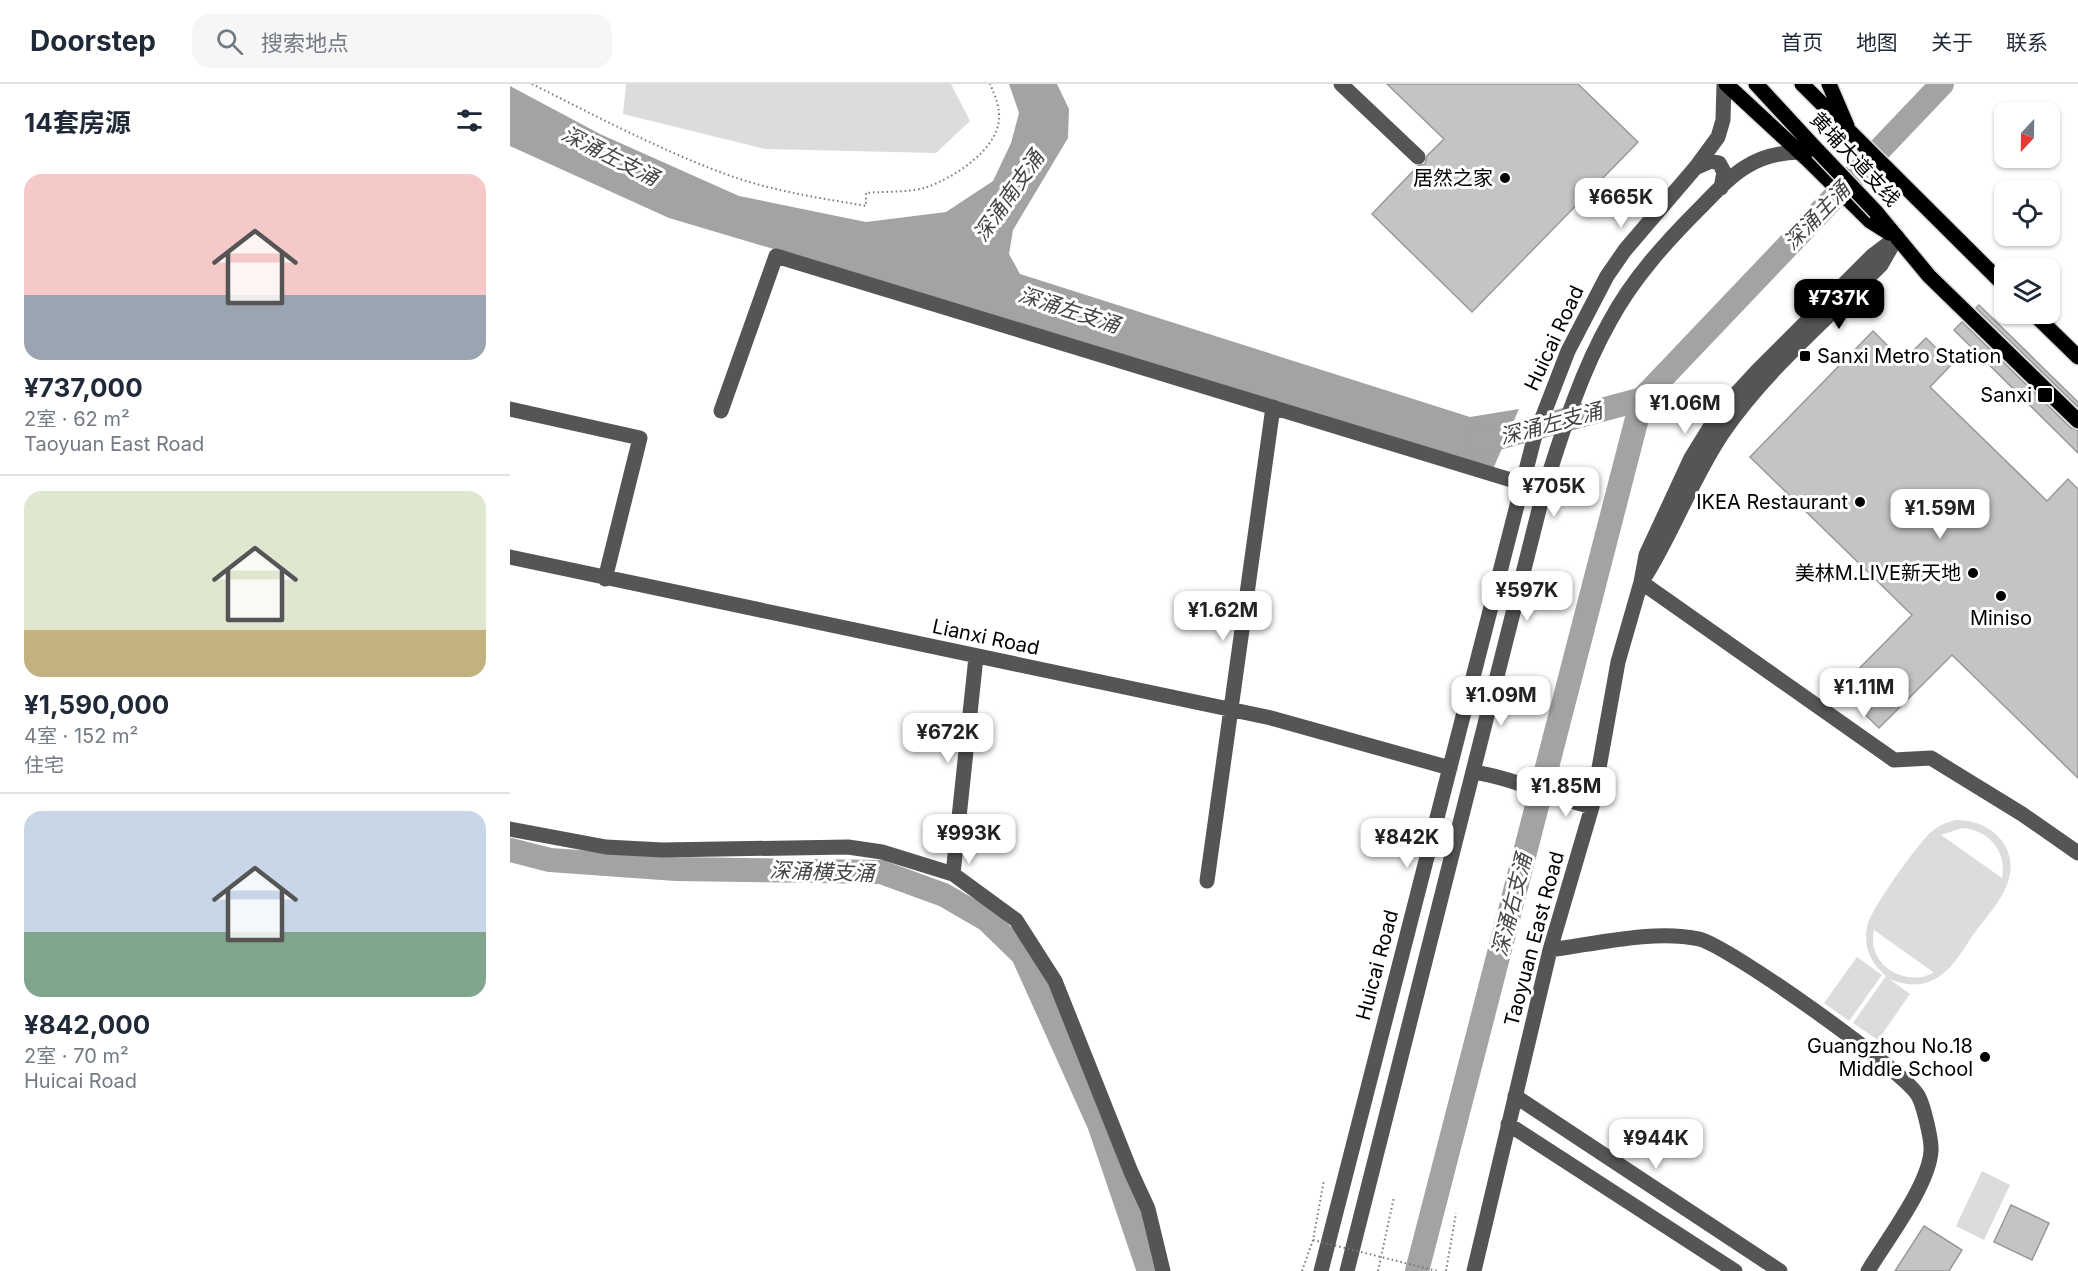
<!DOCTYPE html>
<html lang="zh">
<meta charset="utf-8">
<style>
:root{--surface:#fff;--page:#f6f6f7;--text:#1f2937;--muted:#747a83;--line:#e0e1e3;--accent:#000}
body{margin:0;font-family:Inter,"Noto Sans SC",sans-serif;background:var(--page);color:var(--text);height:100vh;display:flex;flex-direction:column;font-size:22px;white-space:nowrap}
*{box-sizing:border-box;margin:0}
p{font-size:20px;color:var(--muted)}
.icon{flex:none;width:33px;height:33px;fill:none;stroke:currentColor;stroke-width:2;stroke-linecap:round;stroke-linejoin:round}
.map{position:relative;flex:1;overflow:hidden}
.panel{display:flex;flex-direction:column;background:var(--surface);width:510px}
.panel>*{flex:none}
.needle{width:39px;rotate:202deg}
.buttons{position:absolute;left:1484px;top:18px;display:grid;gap:12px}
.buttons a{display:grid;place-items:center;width:66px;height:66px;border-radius:12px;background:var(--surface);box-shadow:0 2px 4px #0004;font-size:30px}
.price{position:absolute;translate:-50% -51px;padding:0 14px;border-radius:12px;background:#fff;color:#222;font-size:20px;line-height:39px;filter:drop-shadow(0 2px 3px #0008)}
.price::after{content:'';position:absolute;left:50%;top:36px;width:18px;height:14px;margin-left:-9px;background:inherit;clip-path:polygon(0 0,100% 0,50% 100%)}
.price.selected{background:var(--accent);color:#fff}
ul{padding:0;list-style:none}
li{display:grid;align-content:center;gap:12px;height:318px;padding:0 24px}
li+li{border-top:2px solid var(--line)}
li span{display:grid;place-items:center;height:186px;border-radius:18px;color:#555}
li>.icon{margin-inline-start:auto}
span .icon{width:108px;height:108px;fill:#fffc;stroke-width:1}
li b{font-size:26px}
h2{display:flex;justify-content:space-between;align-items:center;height:72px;padding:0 24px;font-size:26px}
header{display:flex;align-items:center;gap:36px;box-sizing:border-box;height:84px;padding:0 30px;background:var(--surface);border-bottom:2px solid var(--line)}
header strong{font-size:28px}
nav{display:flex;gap:33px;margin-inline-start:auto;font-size:21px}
.search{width:420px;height:54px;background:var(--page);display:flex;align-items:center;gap:15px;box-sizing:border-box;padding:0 21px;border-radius:18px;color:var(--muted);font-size:22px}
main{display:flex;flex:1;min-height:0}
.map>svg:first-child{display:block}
.green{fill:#dcdcdc;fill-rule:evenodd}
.water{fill:#a3a3a3}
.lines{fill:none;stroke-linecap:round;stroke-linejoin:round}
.river{stroke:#a3a3a3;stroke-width:24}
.building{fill:#c4c4c4;stroke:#999;stroke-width:1.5}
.major-casing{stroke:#dbdbdb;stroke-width:18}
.path{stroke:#777;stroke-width:2;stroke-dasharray:1.5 3;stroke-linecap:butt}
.minor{stroke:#555;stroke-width:15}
.major{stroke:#000;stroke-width:15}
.major-bridge-casing{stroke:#dbdbdb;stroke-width:18;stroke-linecap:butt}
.path-bridge{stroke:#777;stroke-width:2;stroke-dasharray:1.5 3;stroke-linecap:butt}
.major-bridge{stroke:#000;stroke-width:15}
.poi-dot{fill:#000;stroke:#fff;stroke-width:2}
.labels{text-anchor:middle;stroke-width:6;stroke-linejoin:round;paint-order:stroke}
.street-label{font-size:20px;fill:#000;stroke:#fff}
.poi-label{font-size:20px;fill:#000;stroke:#fff;text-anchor:end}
.water-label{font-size:21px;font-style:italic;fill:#444;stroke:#fff}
</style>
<header>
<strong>Doorstep</strong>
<div class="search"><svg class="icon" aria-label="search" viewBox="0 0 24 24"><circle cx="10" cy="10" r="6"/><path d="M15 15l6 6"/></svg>搜索地点</div>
<nav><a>首页</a><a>地图</a><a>关于</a><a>联系</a></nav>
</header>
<main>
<section class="panel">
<h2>14套房源<svg class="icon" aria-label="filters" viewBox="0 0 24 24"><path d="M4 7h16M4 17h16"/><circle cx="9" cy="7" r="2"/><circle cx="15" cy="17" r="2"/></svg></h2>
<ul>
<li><span style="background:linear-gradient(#f6c9c9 65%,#9aa5b1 0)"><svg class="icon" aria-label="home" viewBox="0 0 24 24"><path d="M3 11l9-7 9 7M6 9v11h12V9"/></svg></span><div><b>¥737,000</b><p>2室 · 62 m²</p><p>Taoyuan East Road</p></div></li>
<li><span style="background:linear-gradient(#dfe7d0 75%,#c2b280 0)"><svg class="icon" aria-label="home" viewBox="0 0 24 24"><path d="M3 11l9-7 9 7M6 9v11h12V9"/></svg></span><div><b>¥1,590,000</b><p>4室 · 152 m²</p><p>住宅</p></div></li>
<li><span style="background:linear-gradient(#c9d6e8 65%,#7fa58c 0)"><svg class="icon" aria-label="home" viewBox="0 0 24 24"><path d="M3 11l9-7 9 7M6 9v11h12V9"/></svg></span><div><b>¥842,000</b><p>2室 · 70 m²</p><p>Huicai Road</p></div></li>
</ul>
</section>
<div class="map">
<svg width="1568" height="1187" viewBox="0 0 1568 1187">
<rect width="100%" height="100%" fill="#fff"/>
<!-- green -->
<path class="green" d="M116,0H441L460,37L426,69L255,65L113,30Z
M1446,736C1479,735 1510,762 1498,798C1492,817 1474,835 1463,851C1452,867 1441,888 1423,896C1409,903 1394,901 1379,895L1400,910L1368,956L1343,939L1376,892C1361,880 1353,863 1357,843C1360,826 1407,761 1421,748C1428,742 1437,738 1446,736ZM1452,744C1479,746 1497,767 1492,794L1431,751ZM1364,846L1423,888V889C1394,904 1356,880 1364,846Z
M1347,873L1372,891L1339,937L1314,919Z
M1472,1087L1500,1101L1474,1156L1446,1142Z"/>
<!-- water -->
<path class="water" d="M499,0H547L559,25L558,54L503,146L499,170L510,190L960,333L1009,325L983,385L388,202L159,134L0,62V2L90,50L229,112L356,138L436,128L483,97L501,59L509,29Z"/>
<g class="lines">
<!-- river -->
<path class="river" d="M966,354L977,357L1132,315
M0,766L40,776L166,785L371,788L434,811L477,836L513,871L589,1040L639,1187
M907,1187L1132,315L1432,0"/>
</g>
<!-- building -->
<path class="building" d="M877,0H1068L1128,58L962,228L862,130L908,82L915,80L917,72L934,55Z
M1469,221L1568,318V323L1466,224Z
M1452,238L1561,344L1568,346V369L1444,246Z
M1363,247L1393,277L1416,254L1442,280L1420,303L1537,417L1558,395L1568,405V694L1442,571L1369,644L1329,605L1402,531L1240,373Z
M1501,1121L1539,1139L1522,1176L1484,1158Z
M1414,1142L1452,1166L1439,1187H1385Z"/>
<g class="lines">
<defs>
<path id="major" d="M1216,0L1297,75L1360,137L1379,149
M1246,0L1308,67
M1292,0L1494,201
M1319,0L1337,42
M1366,128L1419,192L1568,337
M1524,230L1568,273"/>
</defs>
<!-- major casing -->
<use href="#major" class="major-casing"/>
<!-- path -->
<path class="path" d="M22,0C86,32 150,66 218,91C263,107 309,114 356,122V109C375,107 399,109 417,103C443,94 486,67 489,36C490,24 485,11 480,0
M792,1187L803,1156L814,1096
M868,1187L884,1113
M936,1187L946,1129"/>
<!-- minor -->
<path class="minor" d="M831,0L908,73
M1187,83L1201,77L1209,79L1214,88L1211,104
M0,325L130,354L95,495
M211,327L266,172L1034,406
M0,473L761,634L940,684
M1136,491C1164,446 1182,395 1212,350C1255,287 1317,235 1371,181L1383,160
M1131,498L1384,676L1421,674L1512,730L1568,769
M963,688C1004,694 1041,713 1082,723
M0,745L96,763L152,766L338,763L372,768L443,790L506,836L545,897L621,1088L638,1125L653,1187
M443,790L466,573
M697,797L763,323
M1040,866C1085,860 1145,845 1189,855C1219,862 1390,984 1407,1010C1413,1018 1422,1057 1421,1067C1419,1101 1376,1157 1358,1187
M1005,1012L1270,1187
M998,1040L1225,1187
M811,1187L1024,355L1058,267L1097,192L1115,166L1186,83L1208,53L1213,36L1214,0
M837,1187L1034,406C1052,349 1070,290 1100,237C1123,194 1157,157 1191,123C1222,91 1242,69 1290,68
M964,1187L1040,866L1082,723L1108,578L1131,498L1136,471L1181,374L1210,327L1247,287L1362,172L1387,153"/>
<!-- major -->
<use href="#major" class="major"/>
<defs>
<path id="major-bridge" d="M1308,67L1366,128"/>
</defs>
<!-- major-bridge casing -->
<use href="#major-bridge" class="major-bridge-casing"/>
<!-- path-bridge -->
<path class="path-bridge" d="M803,1156L927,1187"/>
<!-- major-bridge -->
<use href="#major-bridge" class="major-bridge"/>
</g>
<!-- markers -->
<g class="poi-dot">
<circle cx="995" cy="94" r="6"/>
<rect x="1289" y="266" width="12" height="12" rx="3"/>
<rect x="1527" y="303" width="16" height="16" rx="3"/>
<circle cx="1350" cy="418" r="6"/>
<circle cx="1463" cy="489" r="6"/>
<circle cx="1491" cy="512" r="6"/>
<circle cx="1475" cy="973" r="6"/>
</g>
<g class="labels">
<!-- street labels -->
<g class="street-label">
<text transform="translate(1345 75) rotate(47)" y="7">黄埔大道支线</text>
<text transform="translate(1044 254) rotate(-65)" y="7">Huicai Road</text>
<text transform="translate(476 553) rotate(12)" y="7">Lianxi Road</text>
<text transform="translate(1024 855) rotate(-75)" y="7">Taoyuan East Road</text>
<text transform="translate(867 881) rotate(-75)" y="7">Huicai Road</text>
</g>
<!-- poi labels -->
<g class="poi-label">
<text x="983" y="101">居然之家</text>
<text x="1307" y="279" text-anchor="start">Sanxi Metro Station</text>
<text x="1522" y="318">Sanxi</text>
<text x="1338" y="425">IKEA Restaurant</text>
<text x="1451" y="496">美林M.LIVE新天地</text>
<text x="1491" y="541" text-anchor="middle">Miniso</text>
<text x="1463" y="969">Guangzhou No.18<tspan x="1463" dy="23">Middle School</tspan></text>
</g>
<!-- water labels -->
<g class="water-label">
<text transform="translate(100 72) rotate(27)" y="7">深涌左支涌</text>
<text transform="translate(499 112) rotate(-55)" y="7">深涌南支涌</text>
<text transform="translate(1307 132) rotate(-46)" y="7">深涌主涌</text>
<text transform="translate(559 226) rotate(18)" y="7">深涌左支涌</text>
<text transform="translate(1041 340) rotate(-15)" y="7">深涌左支涌</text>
<text transform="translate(312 788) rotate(2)" y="7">深涌横支涌</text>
<text transform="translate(1002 821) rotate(-76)" y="7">深涌右支涌</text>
</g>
</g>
</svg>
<div class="buttons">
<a><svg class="needle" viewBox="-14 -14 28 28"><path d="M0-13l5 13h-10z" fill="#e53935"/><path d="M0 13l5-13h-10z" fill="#747a83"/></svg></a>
<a><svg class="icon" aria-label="locate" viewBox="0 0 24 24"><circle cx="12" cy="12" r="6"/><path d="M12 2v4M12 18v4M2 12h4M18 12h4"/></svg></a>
<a><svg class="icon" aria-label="layers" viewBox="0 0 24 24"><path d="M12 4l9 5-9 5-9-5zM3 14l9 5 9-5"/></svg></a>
</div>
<b class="price" style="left:1111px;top:145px">¥665K</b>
<b class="price selected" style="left:1329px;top:246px">¥737K</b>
<b class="price" style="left:1175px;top:351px">¥1.06M</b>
<b class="price" style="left:1044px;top:434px">¥705K</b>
<b class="price" style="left:1430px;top:456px">¥1.59M</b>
<b class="price" style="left:1017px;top:538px">¥597K</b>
<b class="price" style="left:713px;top:558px">¥1.62M</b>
<b class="price" style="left:1354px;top:635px">¥1.11M</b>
<b class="price" style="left:991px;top:643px">¥1.09M</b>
<b class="price" style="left:438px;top:680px">¥672K</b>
<b class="price" style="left:1056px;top:734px">¥1.85M</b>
<b class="price" style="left:459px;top:781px">¥993K</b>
<b class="price" style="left:897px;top:785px">¥842K</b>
<b class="price" style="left:1146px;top:1086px">¥944K</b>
</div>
</main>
